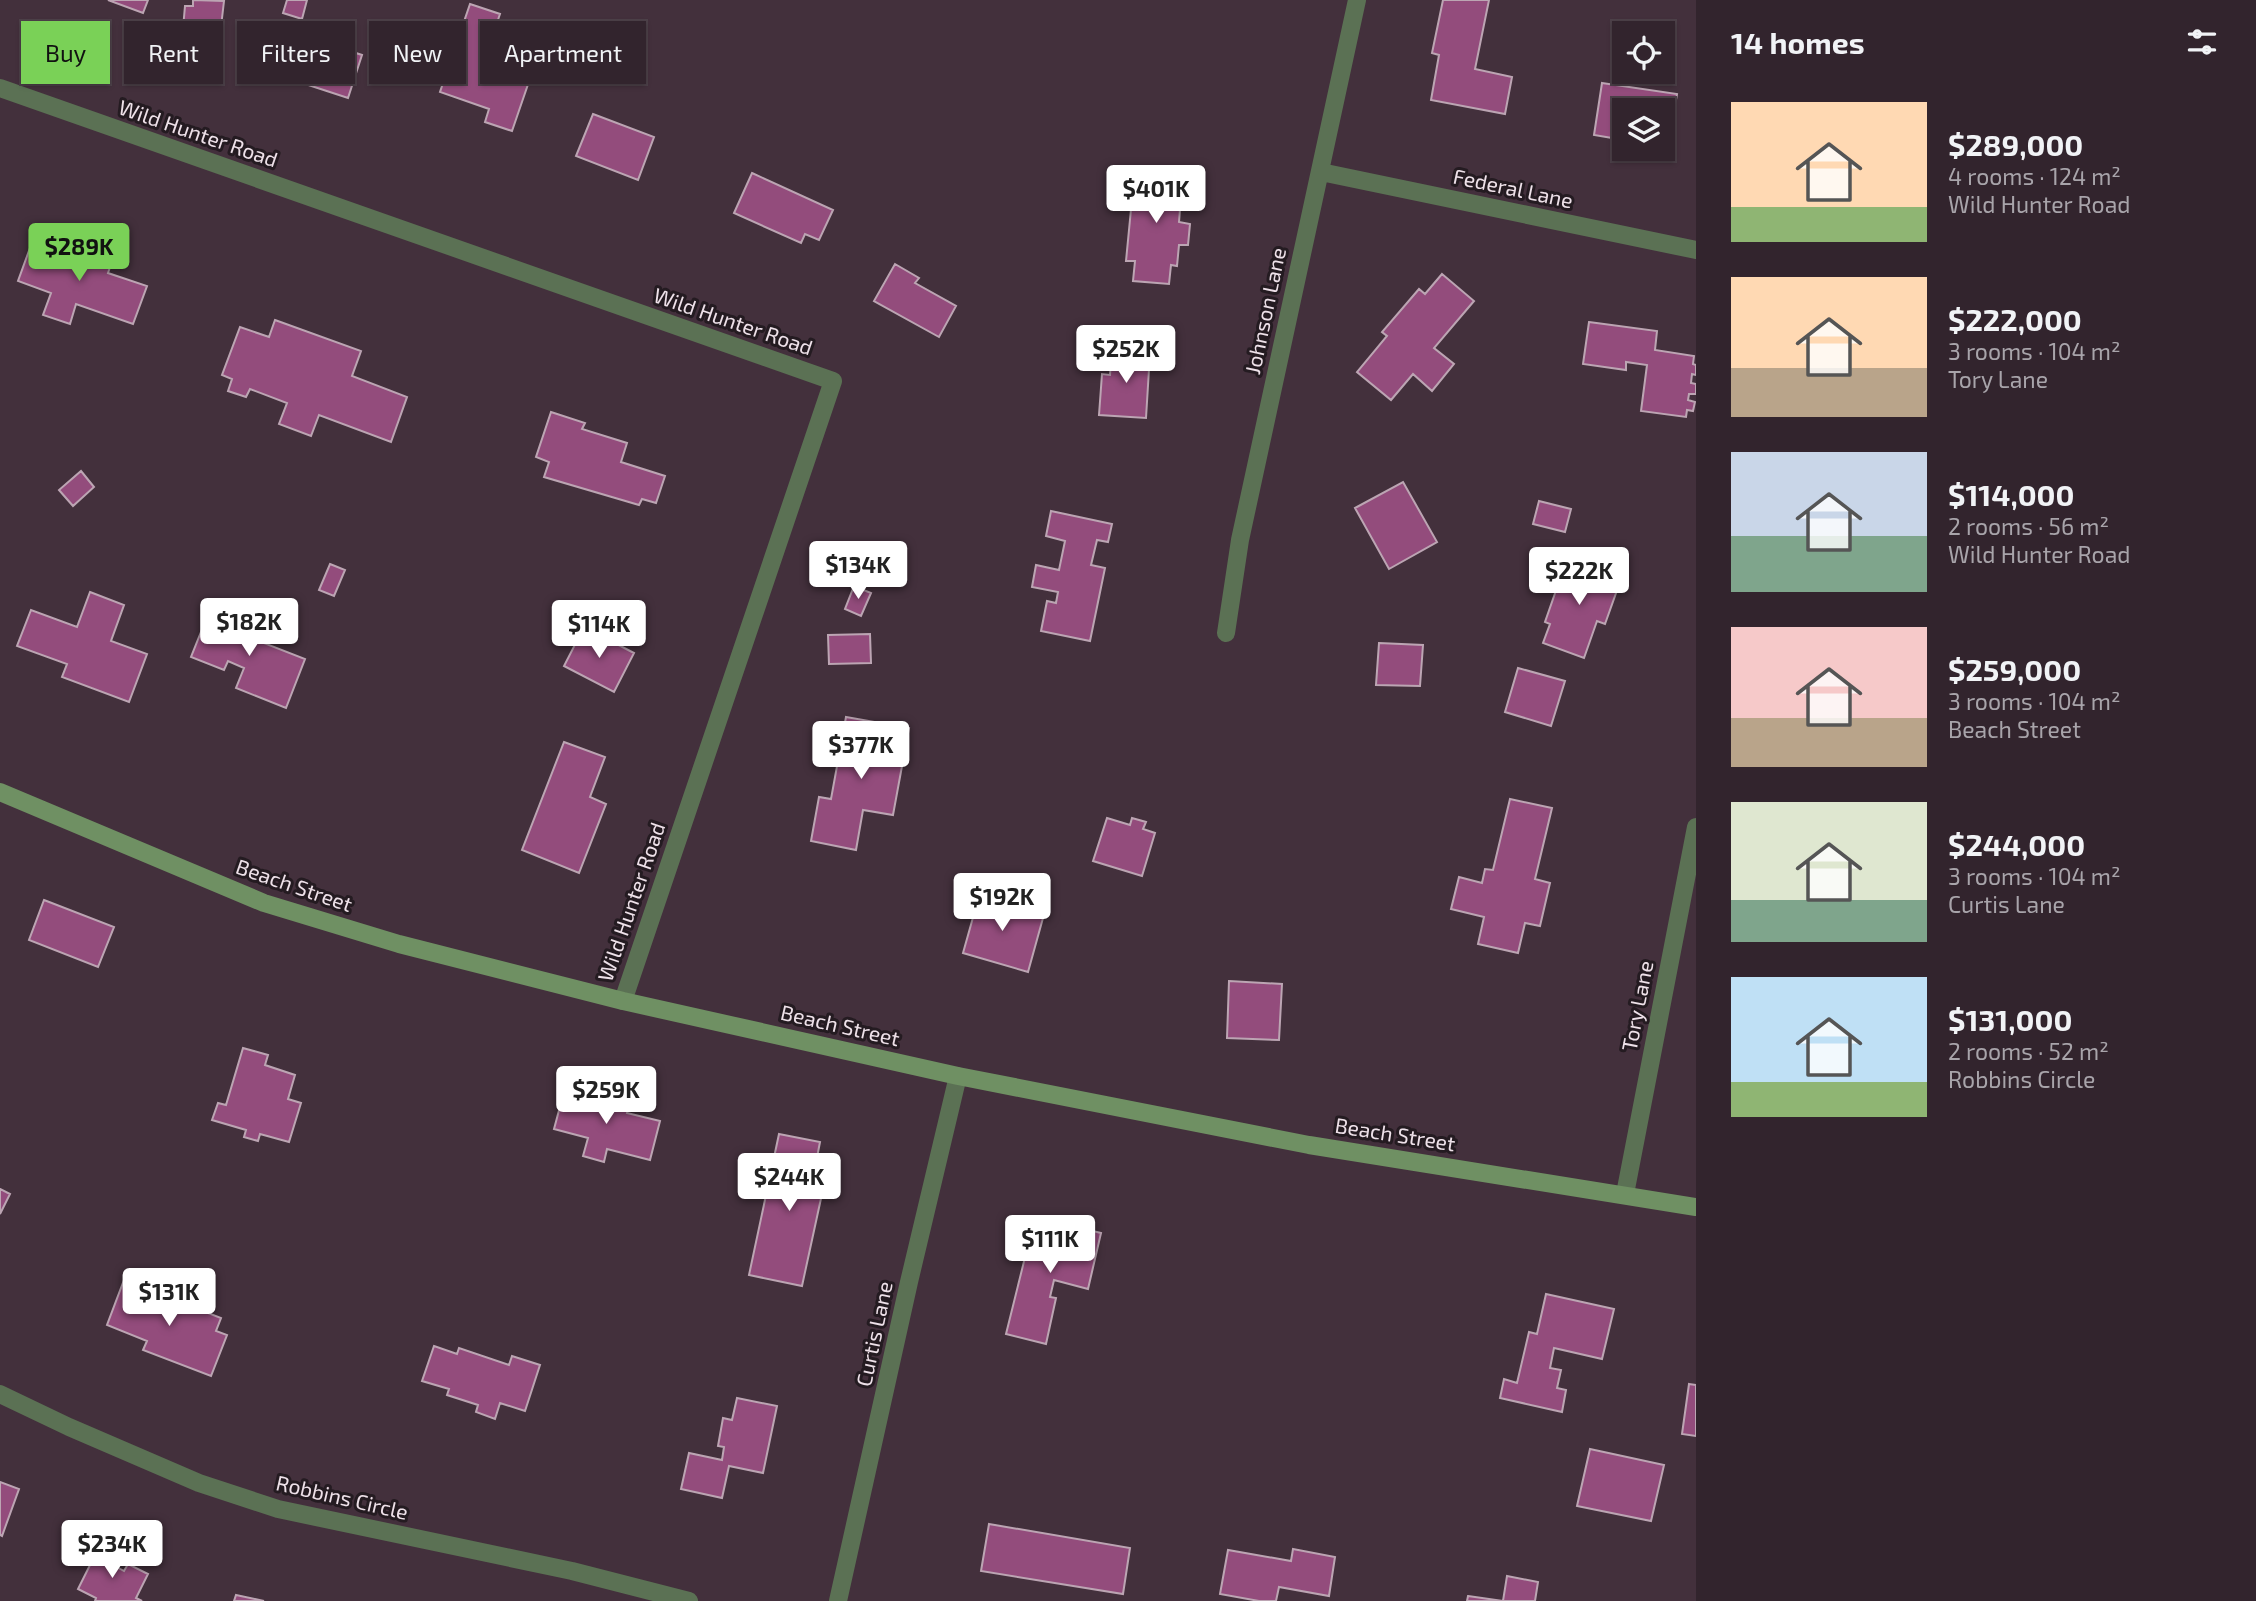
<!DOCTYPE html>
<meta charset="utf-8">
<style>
:root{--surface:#32242d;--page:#3a2c35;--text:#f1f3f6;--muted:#a8a4aa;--line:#4d4149;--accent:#7ad157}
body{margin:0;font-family:"Exo 2",sans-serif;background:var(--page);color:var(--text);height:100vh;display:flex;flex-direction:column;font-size:26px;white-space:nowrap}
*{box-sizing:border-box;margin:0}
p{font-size:23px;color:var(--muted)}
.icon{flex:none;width:38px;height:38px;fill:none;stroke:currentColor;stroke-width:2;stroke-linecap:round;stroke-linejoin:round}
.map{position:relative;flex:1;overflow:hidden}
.sheet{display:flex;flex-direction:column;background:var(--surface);width:560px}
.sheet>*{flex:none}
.guide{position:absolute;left:21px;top:21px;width:665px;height:63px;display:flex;gap:14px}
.buttons{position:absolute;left:1612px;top:21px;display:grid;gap:14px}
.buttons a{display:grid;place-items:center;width:63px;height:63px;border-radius:0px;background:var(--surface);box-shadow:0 2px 5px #0004,0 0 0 2px var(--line);font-size:35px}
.price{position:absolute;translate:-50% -60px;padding:0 16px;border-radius:7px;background:#fff;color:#222;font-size:23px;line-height:46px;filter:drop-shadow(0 2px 4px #0008)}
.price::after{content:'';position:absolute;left:50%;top:42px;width:21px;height:16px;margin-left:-10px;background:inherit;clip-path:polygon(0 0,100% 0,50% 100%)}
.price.on{background:var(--accent);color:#111}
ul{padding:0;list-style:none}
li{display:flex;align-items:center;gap:21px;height:175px;padding:0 35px}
li span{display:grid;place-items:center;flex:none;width:196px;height:140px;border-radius:0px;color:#555}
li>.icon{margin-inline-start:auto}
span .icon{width:84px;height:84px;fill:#fffc;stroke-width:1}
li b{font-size:30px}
h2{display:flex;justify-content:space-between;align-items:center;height:84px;padding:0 35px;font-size:30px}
.pill{padding:0 24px;border-radius:0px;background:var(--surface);box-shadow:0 2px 5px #0004,0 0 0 2px var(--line);font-size:24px;line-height:63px}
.pill.on{background:var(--accent);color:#111}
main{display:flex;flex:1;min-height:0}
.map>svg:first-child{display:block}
.building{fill:#934c7c;stroke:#bca5b3;stroke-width:2}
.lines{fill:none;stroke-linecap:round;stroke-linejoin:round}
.street{stroke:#5b7154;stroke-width:18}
.secondary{stroke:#6f9063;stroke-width:18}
.labels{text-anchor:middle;stroke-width:6;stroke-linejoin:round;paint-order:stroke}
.street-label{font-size:21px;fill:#eee1e9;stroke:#241b21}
</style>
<main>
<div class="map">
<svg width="1696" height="1601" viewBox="0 0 1696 1601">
<rect width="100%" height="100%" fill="#43303c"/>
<!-- building -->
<path class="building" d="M108,0H148L143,13Z
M193,0L224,1L219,44L182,40L185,6H193Z
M287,0H307L302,19L283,13Z
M1443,0H1489L1475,69L1512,77L1505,114L1431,100L1439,55L1432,53Z
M470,4L500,14L488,49L535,64L512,131L485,122L489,109L440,92Z
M270,25L362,55L348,98L278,75L283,61L260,54Z
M1602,83L1677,94L1668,146H1662V110H1624V140L1594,135Z
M593,114L654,137L638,180L576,156Z
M1135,168L1183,172L1179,222L1190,224L1188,245H1179L1177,266L1171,265L1169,284L1133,281L1135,261H1126Z
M752,173L833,210L819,240L805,234L801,243L734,213Z
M34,237L111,264L108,273L147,286L133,324L76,304L70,324L43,315L51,293L18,281Z
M895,264L919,278L915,283L956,306L939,337L874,301Z
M1442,274L1474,301L1434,348L1454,364L1432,391L1413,374L1391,400L1357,372L1387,336L1382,332L1419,289L1425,294Z
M275,320L361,351L352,376L407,397L391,442L319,415L311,436L279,424L287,403L250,389L246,397L228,391L232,379L222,375L240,327L269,337Z
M1589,322L1657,331L1655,350L1694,356L1693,364L1696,365V375L1692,374L1691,383L1696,384V394H1689L1688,400L1695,402L1693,411L1687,410L1686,417L1641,411L1647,365L1626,362V370L1583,364Z
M1112,350L1150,353L1146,418L1099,415L1102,374L1110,375Z
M551,412L585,423L582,429L627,443L621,462L665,476L656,503L642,499L639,505L544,477L549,462L536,457Z
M81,471L94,487L73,506L59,490Z
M1403,482L1437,542L1389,569L1355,508Z
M1539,501L1571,509L1565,532L1533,524Z
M1051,511L1112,524L1108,542L1097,540L1091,565L1105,568L1090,641L1041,631L1047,601L1056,603L1058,592L1032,587L1036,565L1059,570L1065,541L1046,536Z
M1567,559L1621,579L1605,624L1597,621L1584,658L1543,643L1550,624L1545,622Z
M330,564L345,570L334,596L319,590Z
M854,586L871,593L861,616L845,609Z
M90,592L124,605L111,641L147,654L129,702L62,677L67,664L17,646L31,610L77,627Z
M229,610L246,617L244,623L260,629L256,640L305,659L286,708L236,688L244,668L228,661L224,670L191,657L209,612L226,619Z
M584,627L634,653L614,692L564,666Z
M870,634L871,663L829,664L828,635Z
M1379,643L1423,645L1420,686L1376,685Z
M1518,668L1565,681L1551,726L1505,712Z
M846,717L909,728L893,815L863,810L856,850L811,841L819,797L831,799Z
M564,742L605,757L590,797L606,804L579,873L522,850Z
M1510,799L1552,808L1535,879L1550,883L1540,926L1525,923L1518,953L1478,944L1484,917L1451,909L1459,877L1482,883L1485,869L1493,870Z
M1107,818L1130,825L1132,818L1146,822L1143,829L1155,833L1142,876L1093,861Z
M981,889L1010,897L1007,908L1043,918L1028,972L963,953Z
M44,900L114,927L98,967L29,940Z
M1229,981L1282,984L1279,1040L1227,1038Z
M243,1048L268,1055L265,1065L295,1075L288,1099L301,1103L289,1142L260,1134L258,1141L244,1137L246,1130L212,1120L218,1103L226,1105Z
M565,1088L629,1104L627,1113L660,1121L650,1160L607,1149L604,1162L583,1156L588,1138L554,1129Z
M779,1134L820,1142L813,1178L825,1180L802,1286L749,1275Z
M0,1189L10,1194L0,1214Z
M1035,1217L1101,1233L1088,1289L1054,1280L1050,1297L1056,1298L1046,1344L1006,1334Z
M124,1280L221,1318L216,1331L227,1335L211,1376L143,1350L147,1341L107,1325Z
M1546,1294L1614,1309L1602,1359L1554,1348L1550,1368L1561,1370L1557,1388L1566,1390L1562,1412L1500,1398L1504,1379L1517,1383L1529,1332L1537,1334Z
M434,1346L457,1354L459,1348L509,1365L512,1356L540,1365L525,1411L500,1403L495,1419L476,1412L478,1405L447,1395L449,1389L422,1381Z
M1689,1384L1696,1385V1436L1682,1434Z
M737,1398L777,1406L763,1473L729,1466L722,1498L681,1489L689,1453L722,1460L724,1447L718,1446L723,1418L732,1420Z
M1590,1449L1664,1465L1651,1521L1577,1506Z
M0,1482L19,1489L2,1536L0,1535Z
M989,1524L1130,1548L1123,1594L981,1571Z
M1293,1549L1335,1557L1329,1596L1279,1587L1276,1601H1259L1220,1594L1228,1550L1291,1561Z
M97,1551L118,1560L115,1566L124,1571L128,1564L148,1574L136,1598L142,1601H95L96,1598L78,1589Z
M1507,1576L1538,1582L1535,1601H1503Z
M236,1595L264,1601H234Z
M1468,1596L1503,1601H1467Z"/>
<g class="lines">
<!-- street -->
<path class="street" d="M0,88L833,381L623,1001
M1321,172L1696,250
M1226,633L1240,540L1357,0
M1625,1194L1696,827
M0,1394L69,1427L199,1483L278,1509L572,1571L689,1601
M838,1601L909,1282L958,1076"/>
<!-- secondary -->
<path class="secondary" d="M0,792L264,903L399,944L623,1001L958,1076L1309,1145L1696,1207"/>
</g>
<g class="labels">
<!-- street labels -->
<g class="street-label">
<text transform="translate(198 134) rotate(19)" y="7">Wild Hunter Road</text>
<text transform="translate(1513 189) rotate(12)" y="7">Federal Lane</text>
<text transform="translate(1266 311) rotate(-78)" y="7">Johnson Lane</text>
<text transform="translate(733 322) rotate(19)" y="7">Wild Hunter Road</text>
<text transform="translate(294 886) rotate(19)" y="7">Beach Street</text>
<text transform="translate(632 902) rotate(-71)" y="7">Wild Hunter Road</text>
<text transform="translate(1638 1006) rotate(-79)" y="7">Tory Lane</text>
<text transform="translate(840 1026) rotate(13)" y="7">Beach Street</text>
<text transform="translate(1395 1135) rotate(9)" y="7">Beach Street</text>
<text transform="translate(875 1334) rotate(-78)" y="7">Curtis Lane</text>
<text transform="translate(342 1498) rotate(13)" y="7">Robbins Circle</text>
</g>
</g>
</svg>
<div class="buttons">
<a><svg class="icon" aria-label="locate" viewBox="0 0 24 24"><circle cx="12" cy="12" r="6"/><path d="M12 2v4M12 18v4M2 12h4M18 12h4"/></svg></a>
<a><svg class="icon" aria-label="layers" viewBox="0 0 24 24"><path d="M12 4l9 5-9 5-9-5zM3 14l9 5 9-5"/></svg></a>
</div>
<b class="price" style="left:1156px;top:225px">$401K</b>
<b class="price on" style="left:79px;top:283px">$289K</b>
<b class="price" style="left:1126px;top:385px">$252K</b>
<b class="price" style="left:858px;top:601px">$134K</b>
<b class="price" style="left:1579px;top:607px">$222K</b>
<b class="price" style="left:249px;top:658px">$182K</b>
<b class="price" style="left:599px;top:660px">$114K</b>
<b class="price" style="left:861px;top:781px">$377K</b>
<b class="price" style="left:1002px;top:933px">$192K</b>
<b class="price" style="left:606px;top:1126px">$259K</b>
<b class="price" style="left:789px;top:1213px">$244K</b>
<b class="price" style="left:1050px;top:1275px">$111K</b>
<b class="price" style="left:169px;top:1328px">$131K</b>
<b class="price" style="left:112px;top:1580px">$234K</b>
<div class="guide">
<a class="pill on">Buy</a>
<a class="pill">Rent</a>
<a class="pill">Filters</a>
<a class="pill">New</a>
<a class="pill">Apartment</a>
</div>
</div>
<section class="sheet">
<h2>14 homes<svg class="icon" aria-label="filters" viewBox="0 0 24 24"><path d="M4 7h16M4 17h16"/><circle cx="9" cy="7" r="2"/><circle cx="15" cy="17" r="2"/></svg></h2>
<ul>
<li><span style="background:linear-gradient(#ffd9b3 75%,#8fb573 0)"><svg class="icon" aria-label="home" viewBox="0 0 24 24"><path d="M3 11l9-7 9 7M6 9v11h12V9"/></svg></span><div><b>$289,000</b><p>4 rooms · 124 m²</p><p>Wild Hunter Road</p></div></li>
<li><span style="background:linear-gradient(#ffd9b3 65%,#b9a48a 0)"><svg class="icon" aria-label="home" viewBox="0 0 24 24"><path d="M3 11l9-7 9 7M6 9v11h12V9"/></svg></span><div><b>$222,000</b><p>3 rooms · 104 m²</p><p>Tory Lane</p></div></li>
<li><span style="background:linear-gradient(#c9d6e8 60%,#7fa58c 0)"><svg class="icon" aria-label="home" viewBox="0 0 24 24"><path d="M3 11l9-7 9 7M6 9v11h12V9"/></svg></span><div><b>$114,000</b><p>2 rooms · 56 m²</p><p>Wild Hunter Road</p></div></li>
<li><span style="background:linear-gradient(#f6c9c9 65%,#b9a48a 0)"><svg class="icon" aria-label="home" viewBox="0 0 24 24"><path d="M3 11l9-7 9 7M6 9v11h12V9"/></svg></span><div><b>$259,000</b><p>3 rooms · 104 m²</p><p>Beach Street</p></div></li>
<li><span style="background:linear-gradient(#dfe7d0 70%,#7fa58c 0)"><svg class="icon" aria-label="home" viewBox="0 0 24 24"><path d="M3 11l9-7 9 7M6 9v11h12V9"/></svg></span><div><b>$244,000</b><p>3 rooms · 104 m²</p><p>Curtis Lane</p></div></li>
<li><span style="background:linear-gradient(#bfe0f5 75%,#8fb573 0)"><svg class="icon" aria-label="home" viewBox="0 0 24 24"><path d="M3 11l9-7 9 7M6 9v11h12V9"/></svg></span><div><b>$131,000</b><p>2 rooms · 52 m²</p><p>Robbins Circle</p></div></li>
</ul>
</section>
</main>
